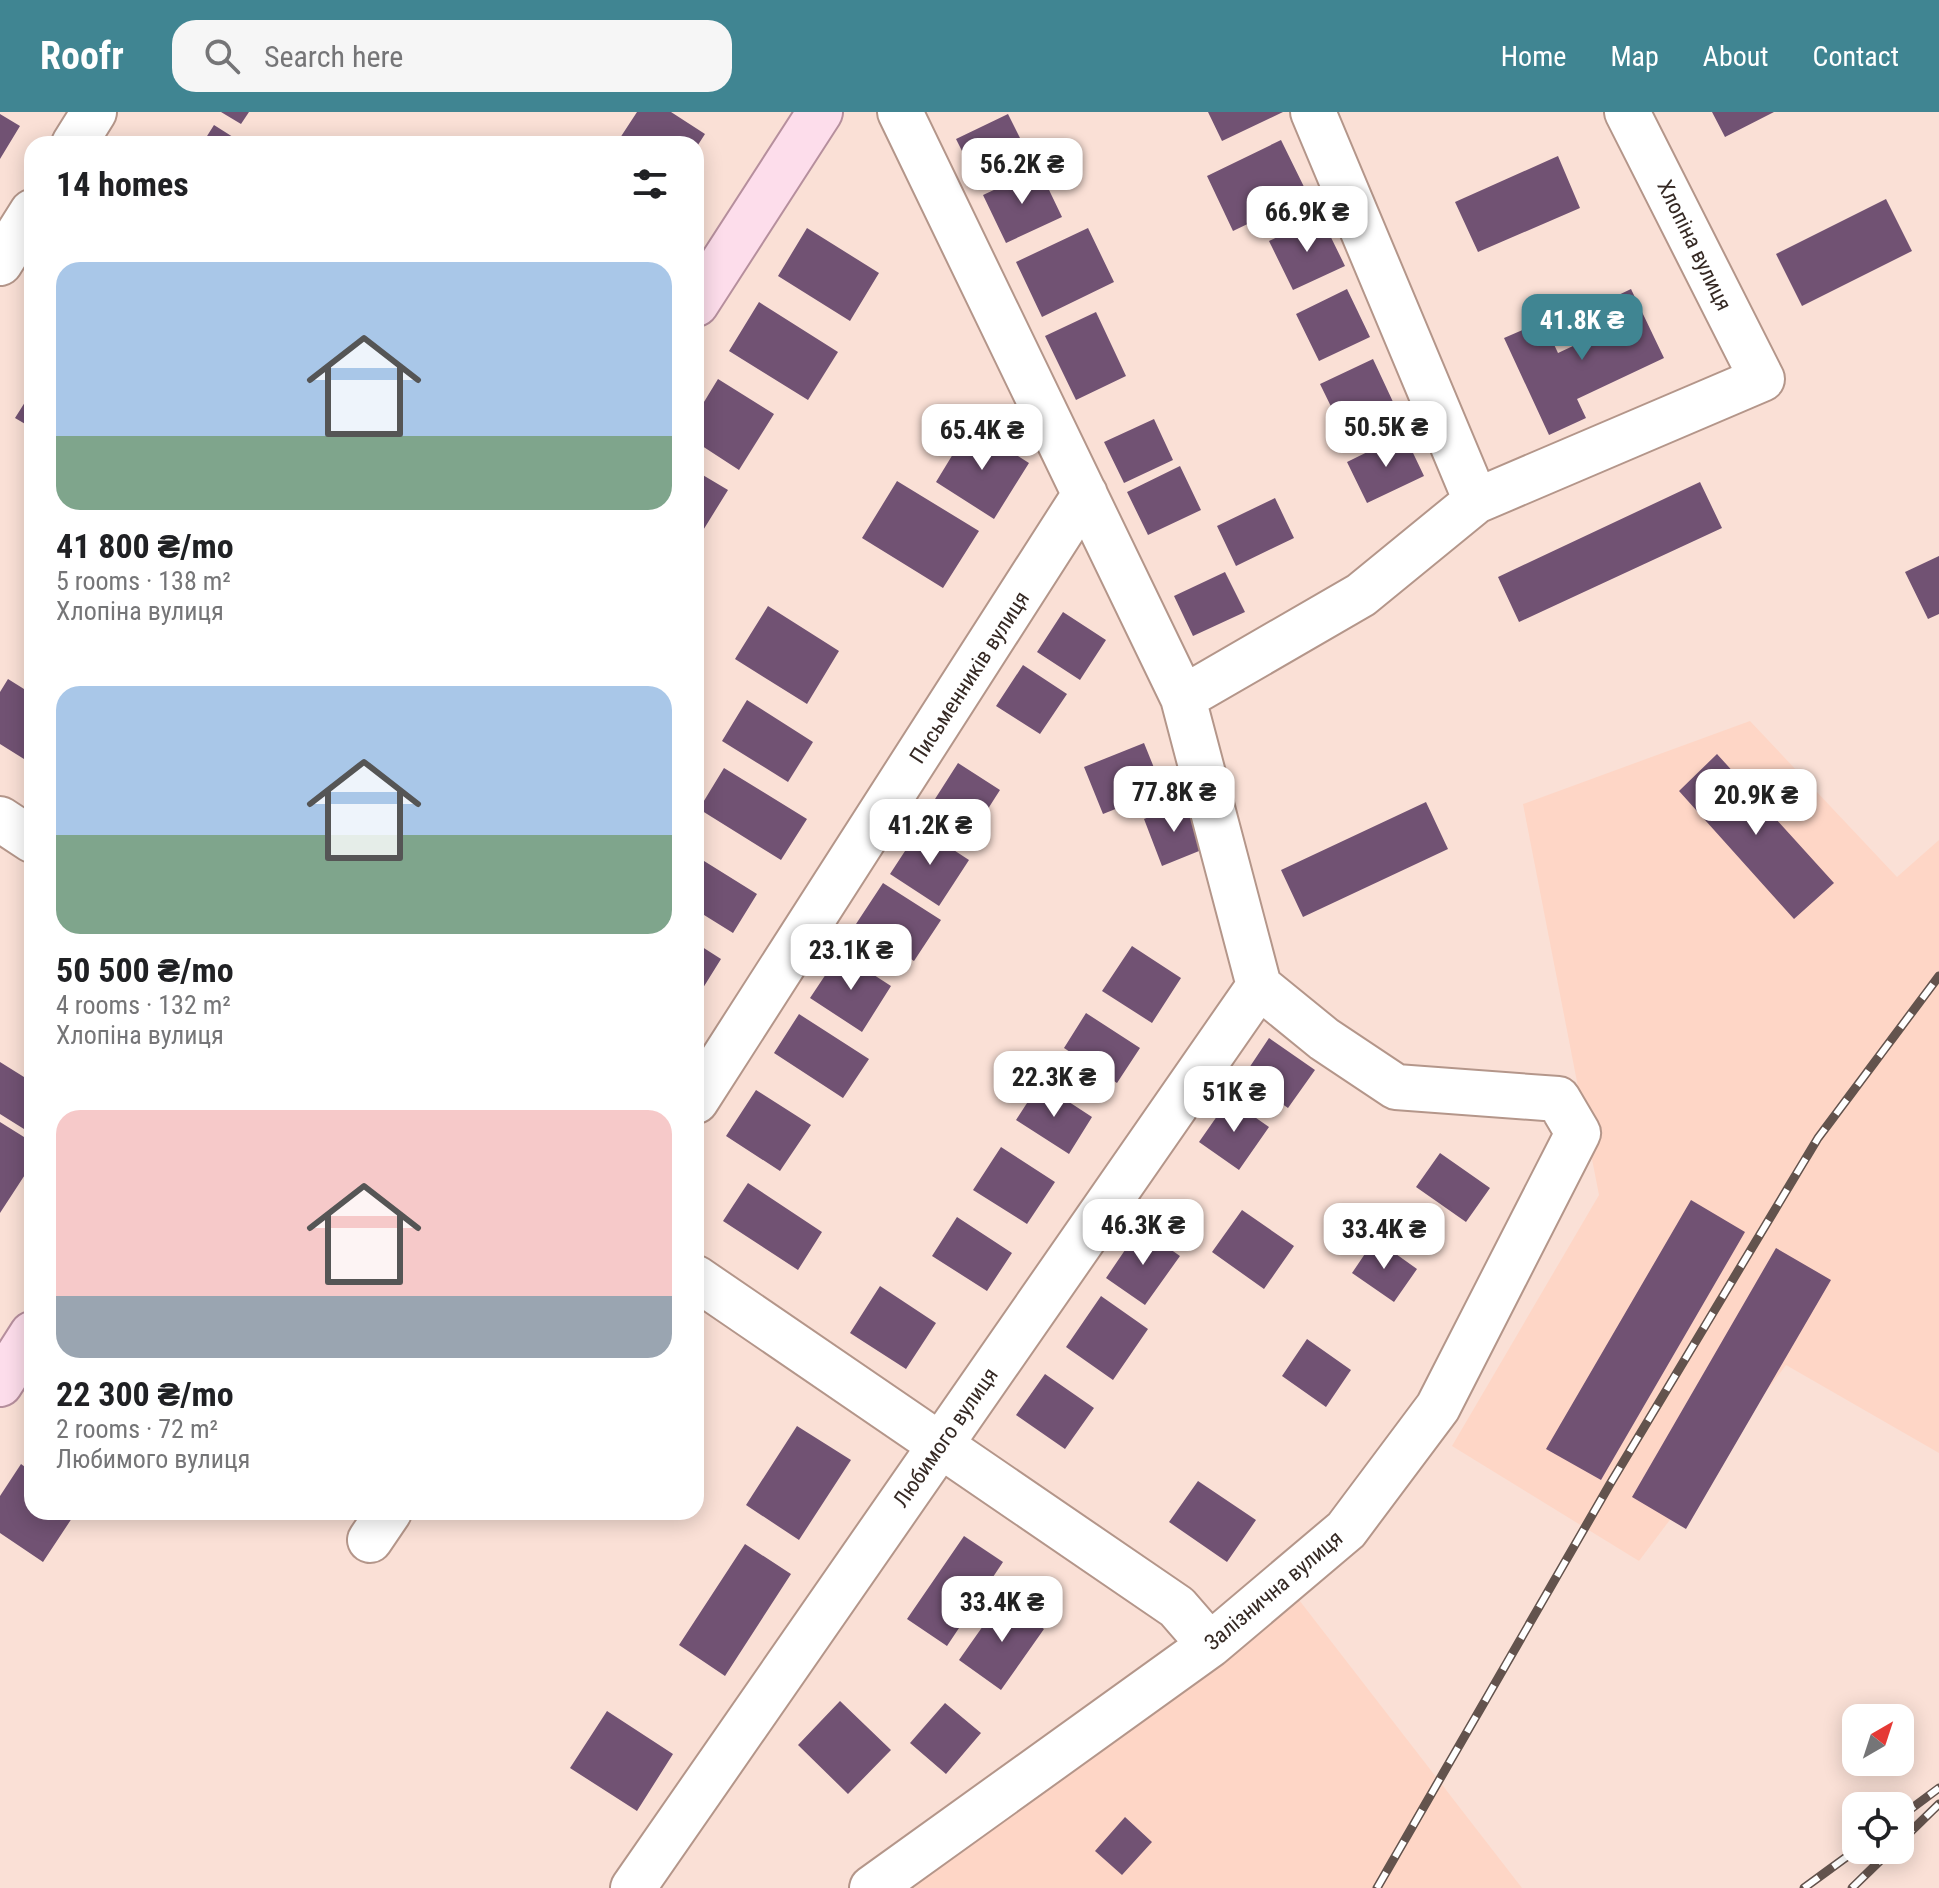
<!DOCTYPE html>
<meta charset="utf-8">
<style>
:root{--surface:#fff;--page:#f6f6f6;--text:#202124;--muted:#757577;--accent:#408592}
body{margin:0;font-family:"Roboto Condensed",sans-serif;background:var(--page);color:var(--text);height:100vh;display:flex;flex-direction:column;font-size:30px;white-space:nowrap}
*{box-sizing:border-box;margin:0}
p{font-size:26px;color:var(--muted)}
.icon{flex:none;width:44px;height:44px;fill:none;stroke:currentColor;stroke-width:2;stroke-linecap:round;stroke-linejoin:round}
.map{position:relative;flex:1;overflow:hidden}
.details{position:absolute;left:24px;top:24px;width:680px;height:1384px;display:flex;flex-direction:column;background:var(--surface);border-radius:24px;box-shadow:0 4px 20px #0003}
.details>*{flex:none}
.needle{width:52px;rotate:39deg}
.controls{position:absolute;left:1842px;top:1592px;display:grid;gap:16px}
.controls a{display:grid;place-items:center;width:72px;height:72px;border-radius:16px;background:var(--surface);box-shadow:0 4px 20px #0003;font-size:40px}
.price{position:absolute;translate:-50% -68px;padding:0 18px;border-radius:16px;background:#fff;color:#222;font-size:26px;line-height:52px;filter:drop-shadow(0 2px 4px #0008)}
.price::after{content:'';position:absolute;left:50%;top:48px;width:24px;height:18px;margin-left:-12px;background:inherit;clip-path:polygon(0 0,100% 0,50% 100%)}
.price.on{background:var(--accent);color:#fff}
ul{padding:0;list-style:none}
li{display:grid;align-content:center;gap:16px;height:424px;padding:0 32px}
li span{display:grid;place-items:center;height:248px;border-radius:24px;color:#555}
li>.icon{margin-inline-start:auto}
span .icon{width:144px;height:144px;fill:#fffc;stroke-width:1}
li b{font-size:34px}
h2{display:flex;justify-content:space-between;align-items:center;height:96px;padding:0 32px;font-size:34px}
header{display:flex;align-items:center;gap:48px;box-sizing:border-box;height:112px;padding:0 40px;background:var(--accent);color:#fff}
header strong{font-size:38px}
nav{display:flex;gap:44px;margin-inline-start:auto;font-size:28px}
.search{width:560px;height:72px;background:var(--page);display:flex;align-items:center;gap:20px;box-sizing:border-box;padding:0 28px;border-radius:24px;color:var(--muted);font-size:30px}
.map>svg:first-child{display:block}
.built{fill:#fed6c6}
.building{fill:#715273}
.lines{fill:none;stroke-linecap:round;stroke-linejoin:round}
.minor-casing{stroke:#b4968a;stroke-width:48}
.major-casing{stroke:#b68f9d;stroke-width:48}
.minor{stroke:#fff;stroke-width:44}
.major{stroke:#fdddeb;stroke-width:44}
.rail-casing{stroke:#63534d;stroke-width:9}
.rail{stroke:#fff;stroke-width:6;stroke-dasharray:18;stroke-linecap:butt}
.labels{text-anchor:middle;stroke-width:8;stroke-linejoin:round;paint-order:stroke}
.street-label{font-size:22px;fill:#352924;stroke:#fff}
</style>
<header>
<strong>Roofr</strong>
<div class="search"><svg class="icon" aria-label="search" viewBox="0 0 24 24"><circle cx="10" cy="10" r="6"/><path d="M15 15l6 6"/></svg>Search here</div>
<nav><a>Home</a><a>Map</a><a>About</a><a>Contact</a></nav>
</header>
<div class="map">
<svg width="1939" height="1776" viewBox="0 0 1939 1776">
<rect width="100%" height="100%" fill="#fae0d6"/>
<!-- built -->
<path class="built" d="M1750,609L1897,765L1939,728V1341L1786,1253L1639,1449L1452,1334L1599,1083L1523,692Z
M1289,1475L1522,1776H899Z"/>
<!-- building -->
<path class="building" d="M221,0H249L241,12Z
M637,0H671L705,22L696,36V32H629L620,26Z
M1208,0H1283L1222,29Z
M1712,0H1774L1725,25Z
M0,2L20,14L0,47Z
M1008,2L1031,48L979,73L956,27Z
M214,13L244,32H202Z
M1281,28L1308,83L1233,119L1207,64Z
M1558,44L1580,96L1478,140L1455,90Z
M1039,57L1062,105L1006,131L983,83Z
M1886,87L1912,139L1802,194L1776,142Z
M1321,105L1345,154L1293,178L1269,129Z
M807,116L879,161L850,209L778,164Z
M1088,116L1114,170L1042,205L1016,150Z
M1347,177L1370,225L1319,249L1296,202Z
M1631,177L1664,246L1577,287L1586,306L1549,323L1504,226L1543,209L1558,241L1620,212L1608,188Z
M759,190L838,240L808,288L729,239Z
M1096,200L1126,264L1076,288L1045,224Z
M1373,247L1394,292L1342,317L1320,272Z
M718,267L774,302L739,358L696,330V303Z
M32,279V316L15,306Z
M1154,307L1173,348L1124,371L1104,330Z
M970,314L1029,351L994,407L936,370Z
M1404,322L1424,364L1367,391L1347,350Z
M1180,354L1201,398L1148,423L1127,380Z
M696,359L728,378L702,420L696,417Z
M897,369L979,419L943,476L862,426Z
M1700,370L1722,416L1519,510L1498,465Z
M1275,386L1294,426L1236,454L1217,414Z
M1939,444V502L1928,507L1905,460Z
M1225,460L1245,500L1193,524L1174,484Z
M768,494L839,539L807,592L735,547Z
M1063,500L1106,528L1080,568L1037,540Z
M1023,553L1067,582L1040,622L996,594Z
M8,567L32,582V652L0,632V580Z
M747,588L813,630L788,670L722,629Z
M1144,631L1163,678L1103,702L1084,655Z
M1717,642L1834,771L1794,807L1679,679Z
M958,651L1000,678L977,714L935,687Z
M724,656L807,707L781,748L699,697Z
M1426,690L1448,737L1303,805L1281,758Z
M1185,691L1204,737L1162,754L1144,707Z
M920,716L969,748L939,794L890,762Z
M696,744L757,782L733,821L696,798Z
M883,771L941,808L914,849L856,812Z
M696,831L721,847L698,884L696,883Z
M1132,834L1181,866L1152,911L1102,879Z
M840,841L891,874L862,920L810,886Z
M1086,901L1140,936L1117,971L1064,936Z
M799,902L869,947L843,986L774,941Z
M1269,926L1315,958L1288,996L1243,965Z
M0,950L32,970V1022L0,1002Z
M1040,971L1092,1005L1069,1042L1016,1008Z
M756,978L811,1013L780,1059L726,1024Z
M1229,987L1269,1015L1239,1058L1199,1030Z
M0,1010L32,1030V1052L0,1101Z
M1001,1035L1055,1070L1027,1112L973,1078Z
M1440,1041L1490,1076L1466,1110L1416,1075Z
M748,1071L822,1120L798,1158L723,1109Z
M1691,1088L1745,1120L1601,1368L1546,1337Z
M1242,1098L1294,1134L1264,1177L1212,1140Z
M957,1105L1012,1141L987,1179L932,1144Z
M1140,1116L1180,1144L1145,1193L1106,1166Z
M1375,1127L1417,1157L1394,1190L1352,1161Z
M1776,1136L1831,1168L1686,1417L1632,1385Z
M880,1174L936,1211L906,1257L850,1221Z
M1101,1184L1148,1217L1113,1268L1066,1235Z
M1307,1227L1351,1258L1326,1295L1282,1264Z
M1045,1262L1094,1296L1065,1337L1016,1303Z
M797,1314L851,1348L799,1428L746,1393Z
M21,1352L32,1360V1400H76L43,1450L0,1421V1384Z
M1198,1369L1256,1408L1227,1450L1169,1410Z
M964,1424L1003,1450L947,1534L907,1507Z
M745,1432L791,1462L725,1564L679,1533Z
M1002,1487L1044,1517L1001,1578L959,1548Z
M840,1589L891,1638L848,1682L798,1633Z
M945,1591L981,1621L946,1662L910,1631Z
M607,1599L673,1642L637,1699L570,1656Z
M1125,1705L1152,1730L1122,1763L1095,1739Z"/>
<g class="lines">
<defs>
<path id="minor" d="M1313,0L1476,389
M74,32L94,0
M0,151L32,100
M1183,586L1361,483L1476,389L1762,267L1627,0
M0,707L32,728
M696,989L1085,382
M696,1166L1177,1495L1210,1533
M370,1428L389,1400
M633,1776L1259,874
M872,1776L1210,1533L1346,1418L1438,1295L1578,1021L1558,987L1396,975L1324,927L1259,874L1183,586L900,0"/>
<path id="major" d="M696,192L820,0
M0,1272L32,1222"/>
</defs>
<!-- minor casing -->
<use href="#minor" class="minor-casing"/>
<!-- major casing -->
<use href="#major" class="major-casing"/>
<!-- minor -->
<use href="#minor" class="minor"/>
<!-- major -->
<use href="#major" class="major"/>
<defs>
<path id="rail" d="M1900,1705L1939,1676
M1900,1730L1939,1692
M1377,1776L1610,1372L1818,1026L1939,864
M1804,1776L1856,1738
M1852,1776L1891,1738"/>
</defs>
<!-- rail casing -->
<use href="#rail" class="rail-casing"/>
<!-- rail -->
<use href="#rail" class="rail"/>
</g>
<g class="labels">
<!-- street labels -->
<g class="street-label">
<text transform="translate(1695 133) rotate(64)" y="8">Хлопіна вулиця</text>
<text transform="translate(969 565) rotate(-57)" y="8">Письменників вулиця</text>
<text transform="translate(945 1325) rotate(-55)" y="8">Любимого вулиця</text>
<text transform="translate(1273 1478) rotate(-40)" y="8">Залізнична вулиця</text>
</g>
</g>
</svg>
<div class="controls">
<a><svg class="needle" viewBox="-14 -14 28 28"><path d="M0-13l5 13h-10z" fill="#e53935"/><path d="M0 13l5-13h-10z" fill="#757577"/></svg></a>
<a><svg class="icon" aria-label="locate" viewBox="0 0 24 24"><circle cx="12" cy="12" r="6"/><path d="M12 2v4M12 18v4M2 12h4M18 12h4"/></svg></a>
</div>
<b class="price" style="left:1022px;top:94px">56.2K ₴</b>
<b class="price" style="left:1307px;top:142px">66.9K ₴</b>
<b class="price on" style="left:1582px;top:250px">41.8K ₴</b>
<b class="price" style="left:1386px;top:357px">50.5K ₴</b>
<b class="price" style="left:982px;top:360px">65.4K ₴</b>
<b class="price" style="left:1174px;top:722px">77.8K ₴</b>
<b class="price" style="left:1756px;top:725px">20.9K ₴</b>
<b class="price" style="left:930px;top:755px">41.2K ₴</b>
<b class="price" style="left:851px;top:880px">23.1K ₴</b>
<b class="price" style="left:1054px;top:1007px">22.3K ₴</b>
<b class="price" style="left:1234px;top:1022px">51K ₴</b>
<b class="price" style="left:1143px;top:1155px">46.3K ₴</b>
<b class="price" style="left:1384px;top:1159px">33.4K ₴</b>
<b class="price" style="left:1002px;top:1532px">33.4K ₴</b>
<section class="details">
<h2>14 homes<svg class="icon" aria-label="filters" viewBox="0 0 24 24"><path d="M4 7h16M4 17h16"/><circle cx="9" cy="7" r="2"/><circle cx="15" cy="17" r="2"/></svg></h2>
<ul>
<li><span style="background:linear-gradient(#a9c7e8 70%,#7fa58c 0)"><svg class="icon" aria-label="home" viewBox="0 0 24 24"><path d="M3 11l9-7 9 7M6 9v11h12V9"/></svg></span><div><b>41 800 ₴/mo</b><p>5 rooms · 138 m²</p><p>Хлопіна вулиця</p></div></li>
<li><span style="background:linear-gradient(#a9c7e8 60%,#7fa58c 0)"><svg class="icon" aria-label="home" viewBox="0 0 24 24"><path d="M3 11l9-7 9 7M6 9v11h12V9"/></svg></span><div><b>50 500 ₴/mo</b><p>4 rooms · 132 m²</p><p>Хлопіна вулиця</p></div></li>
<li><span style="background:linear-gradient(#f6c9c9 75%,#9aa5b1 0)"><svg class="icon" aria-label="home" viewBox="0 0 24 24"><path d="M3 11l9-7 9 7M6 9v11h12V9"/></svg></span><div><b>22 300 ₴/mo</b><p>2 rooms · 72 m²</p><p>Любимого вулиця</p></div></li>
</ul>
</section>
</div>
